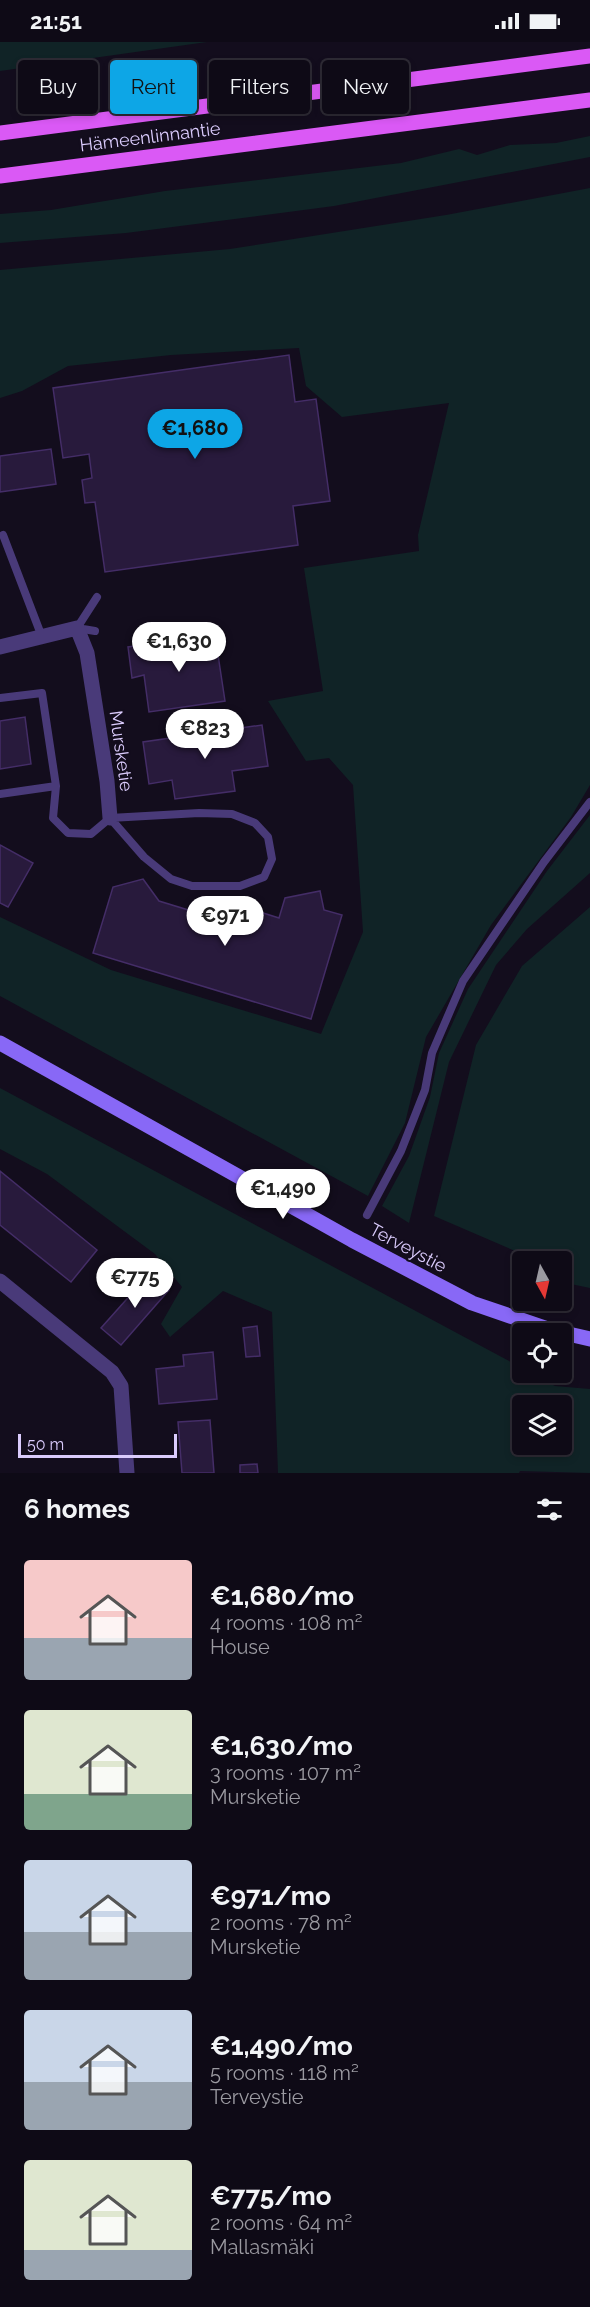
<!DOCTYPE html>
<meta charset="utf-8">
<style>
:root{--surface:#0e0a16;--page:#17131f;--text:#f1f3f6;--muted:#9b9aa1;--line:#2e2b35;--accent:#0da6e6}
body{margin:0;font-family:Raleway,sans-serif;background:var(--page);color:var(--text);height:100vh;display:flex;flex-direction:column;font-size:22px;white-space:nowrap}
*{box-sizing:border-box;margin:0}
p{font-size:20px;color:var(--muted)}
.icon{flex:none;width:33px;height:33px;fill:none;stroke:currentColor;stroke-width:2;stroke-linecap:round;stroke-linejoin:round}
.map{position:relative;height:1431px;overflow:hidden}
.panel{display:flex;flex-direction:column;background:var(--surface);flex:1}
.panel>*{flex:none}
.guide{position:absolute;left:18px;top:18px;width:555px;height:54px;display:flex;gap:12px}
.needle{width:39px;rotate:172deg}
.fabs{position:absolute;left:512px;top:1209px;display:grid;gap:12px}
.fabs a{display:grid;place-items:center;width:60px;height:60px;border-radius:6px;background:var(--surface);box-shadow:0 3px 9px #0003,0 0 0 2px var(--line);font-size:30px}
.scale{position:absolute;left:18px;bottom:15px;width:159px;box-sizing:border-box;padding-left:6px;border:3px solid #dacbfc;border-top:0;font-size:16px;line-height:21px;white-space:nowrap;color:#dacbfc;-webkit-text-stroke:4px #130d1d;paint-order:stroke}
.price{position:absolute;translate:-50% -51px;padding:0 14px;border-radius:21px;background:#fff;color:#222;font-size:20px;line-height:39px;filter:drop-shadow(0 2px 3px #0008)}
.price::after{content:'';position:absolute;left:50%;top:36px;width:18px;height:14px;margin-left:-9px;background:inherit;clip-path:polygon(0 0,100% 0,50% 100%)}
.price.selected{background:var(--accent);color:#111}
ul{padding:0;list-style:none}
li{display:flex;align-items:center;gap:18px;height:150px;padding:0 24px}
li span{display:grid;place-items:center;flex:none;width:168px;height:120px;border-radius:6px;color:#555}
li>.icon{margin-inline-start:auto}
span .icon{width:72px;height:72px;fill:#fffc;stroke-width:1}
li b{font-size:26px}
h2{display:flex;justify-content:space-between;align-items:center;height:72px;padding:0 24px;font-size:26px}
.chip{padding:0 21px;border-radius:6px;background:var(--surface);box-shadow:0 3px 9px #0003,0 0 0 2px var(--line);font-size:21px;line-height:54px}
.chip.selected{background:var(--accent);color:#111}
.status{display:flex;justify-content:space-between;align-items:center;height:42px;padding:0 30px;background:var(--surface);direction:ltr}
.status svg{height:16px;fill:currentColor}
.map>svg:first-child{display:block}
.green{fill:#102326;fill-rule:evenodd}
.building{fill:#281a3c;stroke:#442d67;stroke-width:1.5}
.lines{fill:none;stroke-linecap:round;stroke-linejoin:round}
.service{stroke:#493a79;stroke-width:8}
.minor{stroke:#493a79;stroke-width:15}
.secondary{stroke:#8868f6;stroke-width:15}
.primary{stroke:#da59f5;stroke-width:15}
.labels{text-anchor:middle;stroke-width:4.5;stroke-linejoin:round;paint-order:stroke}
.street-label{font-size:18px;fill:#dacbfc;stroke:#130d1d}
</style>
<div class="status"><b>21:51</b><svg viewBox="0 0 49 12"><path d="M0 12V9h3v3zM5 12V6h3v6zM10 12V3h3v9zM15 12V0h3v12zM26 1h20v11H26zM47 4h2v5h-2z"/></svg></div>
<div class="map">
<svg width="590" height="1431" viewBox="0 0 590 1431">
<rect width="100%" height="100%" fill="#130d1d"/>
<!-- green -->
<path class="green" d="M0,0H207L0,29Z
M590,94V115L334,164L126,191L0,201V172L51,168L165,149L401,121L459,107L477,113L510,103L556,101Z
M590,146V743L571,775L491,883L426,995L405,1081L368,1154L0,954V875L111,928L321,992L363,890L353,743L329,716L306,719L268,659L323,649L304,526L419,509L418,493L449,361L342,375L306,344L299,306L171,313L68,324L22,349L0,356V228L230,207L446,173Z
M590,773V831L527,887L496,923L449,1020L409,1181L382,1164L409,1114L430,1055L439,1011L468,947L547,829Z
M590,865V1246L561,1240V1220L526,1219L515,1209L434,1174L476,1003L522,924Z
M0,1046L522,1326V1330L530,1331L555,1344L590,1347V1431L520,1429L519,1431H278L272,1270L223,1249L170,1295L161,1282L182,1245L155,1212L47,1132L0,1107ZM522,1364H561V1402H522Z"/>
<!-- building -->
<path class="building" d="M289,313L295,360L316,357L330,459L293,464L298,503L105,530L95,460L85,461L82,438L92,436L89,412L63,416L53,346Z
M51,407L56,442L0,450V414Z
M215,593L225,659L149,670L144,633L132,636L128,605Z
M25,675L31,722L0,727V679Z
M262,683L268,724L232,729L235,749L175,757L172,738L149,742L143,700Z
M0,803L33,821L8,865L0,861Z
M143,837L159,859L254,888L260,870L279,876L285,856L320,849L324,868L342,873L311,977L93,911L113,845Z
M0,1129L97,1208L71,1240L0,1183Z
M150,1231L169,1248L121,1303L101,1286Z
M257,1284L260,1314L246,1315L243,1286Z
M213,1310L217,1357L159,1362L156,1327L184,1324L183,1313Z
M210,1378L214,1431H182L178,1380Z
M257,1422L258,1431H240V1423Z"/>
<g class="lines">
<!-- service -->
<path class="service" d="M3,493L42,595
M95,589L77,586L97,555
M0,656L42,651L56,744L0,752
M56,744L53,776L68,791L91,792L110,776L199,771L232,772L255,781L268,795L272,817L264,835L240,844H192L171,837L144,815L110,776
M367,1173L401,1109L425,1048L432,1011L463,939L544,820L590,760"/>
<!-- minor -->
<path class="minor" d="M0,605L77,586L87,611L107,739L110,776
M0,1239L112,1330L121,1344L127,1431"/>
<!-- secondary -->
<path class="secondary" d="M0,1001L352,1198L472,1261L551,1288L590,1297"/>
<!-- primary -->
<path class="primary" d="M0,91L590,14
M0,134L590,58"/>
</g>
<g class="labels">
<!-- street labels -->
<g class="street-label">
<text transform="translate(150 95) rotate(-7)" y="6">Hämeenlinnantie</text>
<text transform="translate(121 709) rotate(82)" y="6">Mursketie</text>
<text transform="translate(408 1206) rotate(28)" y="6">Terveystie</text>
</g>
</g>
</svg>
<div class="fabs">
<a><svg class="needle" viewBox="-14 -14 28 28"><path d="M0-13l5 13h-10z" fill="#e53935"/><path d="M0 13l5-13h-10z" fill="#9b9aa1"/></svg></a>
<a><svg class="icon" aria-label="locate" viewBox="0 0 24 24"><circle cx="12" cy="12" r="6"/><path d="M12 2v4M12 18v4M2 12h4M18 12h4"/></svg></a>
<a><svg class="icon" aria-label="layers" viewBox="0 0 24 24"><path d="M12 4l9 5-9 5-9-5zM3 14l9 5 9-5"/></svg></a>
</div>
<div class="scale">50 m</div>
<b class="price selected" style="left:195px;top:418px">€1,680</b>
<b class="price" style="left:179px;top:631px">€1,630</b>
<b class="price" style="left:205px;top:718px">€823</b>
<b class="price" style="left:225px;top:905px">€971</b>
<b class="price" style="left:283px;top:1178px">€1,490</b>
<b class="price" style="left:135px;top:1267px">€775</b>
<div class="guide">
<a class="chip">Buy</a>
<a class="chip selected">Rent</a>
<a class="chip">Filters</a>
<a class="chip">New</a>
</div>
</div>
<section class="panel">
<h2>6 homes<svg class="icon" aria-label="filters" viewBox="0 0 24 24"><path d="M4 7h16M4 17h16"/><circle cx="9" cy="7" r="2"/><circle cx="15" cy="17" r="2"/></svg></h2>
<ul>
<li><span style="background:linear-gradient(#f6c9c9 65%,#9aa5b1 0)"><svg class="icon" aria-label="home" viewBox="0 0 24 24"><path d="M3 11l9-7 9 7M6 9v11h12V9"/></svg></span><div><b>€1,680/mo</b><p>4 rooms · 108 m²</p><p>House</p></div></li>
<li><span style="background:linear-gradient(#dfe7d0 70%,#7fa58c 0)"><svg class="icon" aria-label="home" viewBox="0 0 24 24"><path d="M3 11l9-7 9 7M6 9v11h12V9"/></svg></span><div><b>€1,630/mo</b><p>3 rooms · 107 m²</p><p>Mursketie</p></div></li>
<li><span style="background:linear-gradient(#c9d6e8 60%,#9aa5b1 0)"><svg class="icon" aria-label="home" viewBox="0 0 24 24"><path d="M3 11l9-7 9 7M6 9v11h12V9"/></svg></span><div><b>€971/mo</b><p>2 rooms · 78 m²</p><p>Mursketie</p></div></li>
<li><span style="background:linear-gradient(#c9d6e8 60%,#9aa5b1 0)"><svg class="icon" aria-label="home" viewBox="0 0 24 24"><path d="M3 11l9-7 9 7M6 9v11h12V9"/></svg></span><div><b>€1,490/mo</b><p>5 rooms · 118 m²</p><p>Terveystie</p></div></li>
<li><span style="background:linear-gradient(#dfe7d0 75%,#9aa5b1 0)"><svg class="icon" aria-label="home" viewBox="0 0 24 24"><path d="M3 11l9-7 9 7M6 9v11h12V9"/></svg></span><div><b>€775/mo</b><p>2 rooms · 64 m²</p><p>Mallasmäki</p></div></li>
</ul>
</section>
